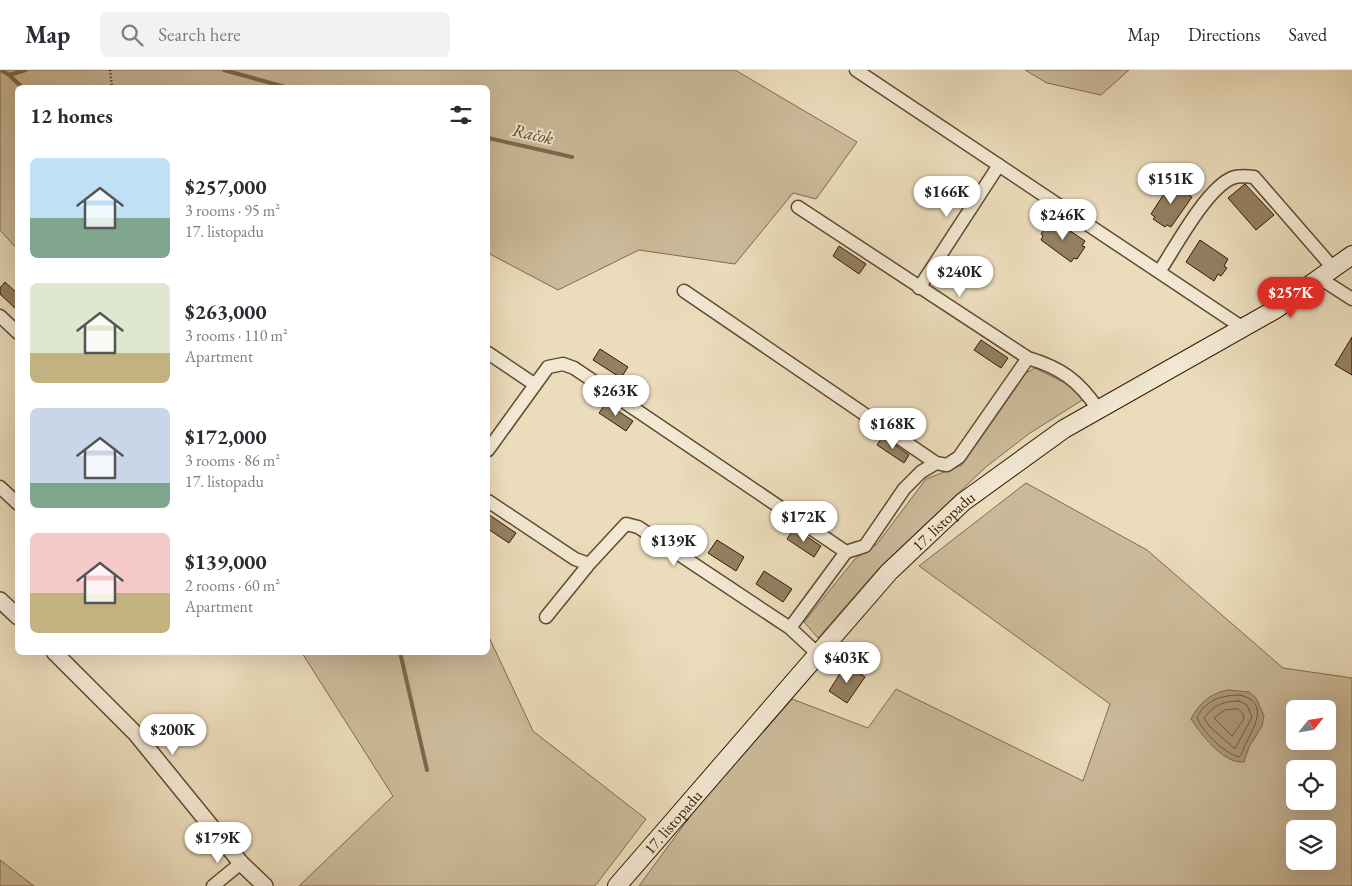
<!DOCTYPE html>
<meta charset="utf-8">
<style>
:root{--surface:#fff;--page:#f2f2f3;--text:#2b2b33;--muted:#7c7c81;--line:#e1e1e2;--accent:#d93025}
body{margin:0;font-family:"EB Garamond",serif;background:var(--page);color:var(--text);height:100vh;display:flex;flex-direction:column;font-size:19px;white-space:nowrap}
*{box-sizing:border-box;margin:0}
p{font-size:16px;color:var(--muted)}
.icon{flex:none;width:28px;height:28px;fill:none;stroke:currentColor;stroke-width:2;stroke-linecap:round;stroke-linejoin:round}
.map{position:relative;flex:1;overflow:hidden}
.side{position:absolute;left:15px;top:15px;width:475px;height:570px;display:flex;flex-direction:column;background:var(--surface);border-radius:8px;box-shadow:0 5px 20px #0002}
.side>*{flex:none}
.needle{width:32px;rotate:60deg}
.controls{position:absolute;left:1286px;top:630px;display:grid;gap:10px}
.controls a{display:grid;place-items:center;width:50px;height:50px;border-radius:8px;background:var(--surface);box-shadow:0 5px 20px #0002;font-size:25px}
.price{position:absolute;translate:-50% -42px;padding:0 11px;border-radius:18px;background:#fff;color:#222;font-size:16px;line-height:32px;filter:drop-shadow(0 1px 2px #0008)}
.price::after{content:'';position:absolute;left:50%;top:30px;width:15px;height:11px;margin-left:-8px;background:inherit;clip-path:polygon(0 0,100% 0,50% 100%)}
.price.selected{background:var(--accent);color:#fff}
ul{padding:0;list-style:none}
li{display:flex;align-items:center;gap:15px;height:125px;padding:0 15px}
li span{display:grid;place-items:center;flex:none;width:140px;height:100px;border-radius:8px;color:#555}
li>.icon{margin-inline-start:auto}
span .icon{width:60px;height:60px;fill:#fffc;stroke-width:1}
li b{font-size:21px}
h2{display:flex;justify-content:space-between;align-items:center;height:60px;padding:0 15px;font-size:21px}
header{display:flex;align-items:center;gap:30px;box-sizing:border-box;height:70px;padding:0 25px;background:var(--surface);border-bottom:1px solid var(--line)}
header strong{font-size:24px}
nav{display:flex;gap:28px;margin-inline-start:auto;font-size:18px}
.search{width:350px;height:45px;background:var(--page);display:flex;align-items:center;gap:12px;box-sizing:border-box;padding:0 18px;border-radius:8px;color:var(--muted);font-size:19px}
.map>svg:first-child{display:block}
.green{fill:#ccbb9b;stroke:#806a4e;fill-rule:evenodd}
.water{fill:#ad9a7b;stroke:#7d674a}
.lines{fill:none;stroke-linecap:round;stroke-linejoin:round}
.shore{stroke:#715a3e;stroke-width:1}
.stream{stroke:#7d674a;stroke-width:4}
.building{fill:#947f61;stroke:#351a00}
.minor-casing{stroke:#624a2f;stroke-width:15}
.tertiary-casing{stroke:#624a2f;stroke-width:18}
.secondary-casing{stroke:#351a00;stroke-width:20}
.path{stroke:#351a00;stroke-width:2.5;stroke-dasharray:1 2.5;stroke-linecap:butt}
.minor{stroke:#f2e8d3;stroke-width:12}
.tertiary{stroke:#f2e8d3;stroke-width:15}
.secondary{stroke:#f2e8d3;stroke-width:18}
.labels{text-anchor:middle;stroke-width:4;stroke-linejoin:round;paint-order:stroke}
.street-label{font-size:16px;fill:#351a00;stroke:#f2e8d3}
.water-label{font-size:18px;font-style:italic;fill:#5f472b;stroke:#f2e8d3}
</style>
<header>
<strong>Map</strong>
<div class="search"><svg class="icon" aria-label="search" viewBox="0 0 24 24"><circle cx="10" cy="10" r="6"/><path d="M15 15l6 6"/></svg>Search here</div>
<nav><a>Map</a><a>Directions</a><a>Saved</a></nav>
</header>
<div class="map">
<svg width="1352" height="816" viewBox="0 0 1352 816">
<rect width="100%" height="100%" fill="#ebdcbb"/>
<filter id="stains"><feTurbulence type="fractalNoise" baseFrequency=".004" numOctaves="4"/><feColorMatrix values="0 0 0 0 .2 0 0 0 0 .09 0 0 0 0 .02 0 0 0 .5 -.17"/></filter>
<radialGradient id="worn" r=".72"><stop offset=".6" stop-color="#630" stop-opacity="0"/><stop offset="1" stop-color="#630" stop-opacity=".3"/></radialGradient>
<!-- green -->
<path class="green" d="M0,0H735L857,72L816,129L793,123L735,194L639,180L558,220L488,183V18H18L17,179L0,160Z
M1025,0H1129L1101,25L1047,13Z
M1035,298L1077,319L1084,329L1030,363L987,396L879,498L818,568L804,552L855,489L877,474L926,409L962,395L1026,303Z
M1026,413L1147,480L1283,598L1352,608V816H639L694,741L792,629L868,658L896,619L1083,711L1110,634L919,496ZM1295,639H1328V671H1295ZM1295,699H1328V731H1295ZM1295,759H1328V791H1295Z
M488,565L533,661L646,749L595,816H299L393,726L302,583L488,582Z
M0,790L30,813L34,816H0Z"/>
<!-- water -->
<path class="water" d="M1228,620L1249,622L1256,628L1264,646L1262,656L1249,677L1244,692C1223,694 1201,664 1191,649C1199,633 1211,623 1228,620Z"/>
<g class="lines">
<!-- shore -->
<path class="shore" d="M1240,625C1270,632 1254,657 1246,673C1243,678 1243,684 1239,687C1224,683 1204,663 1197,648C1205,630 1222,625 1240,625Z
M1239,631L1247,635L1252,647L1235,679L1210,657L1204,648C1213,635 1224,631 1239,631Z
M1238,639L1243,644L1244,649L1232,666L1214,648L1225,640Z"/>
<!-- stream -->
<path class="stream" d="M1,0L9,5L26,0
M224,0L289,18
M9,5L23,18
M488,68L572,87
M400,582L427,700"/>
</g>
<!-- building -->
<path class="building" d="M1171,113L1176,116L1178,113L1189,121L1187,124L1192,127L1171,157L1167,155L1165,157L1153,149L1155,147L1151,144Z
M1245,114L1274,145L1256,160L1228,128Z
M1054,150L1085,171L1082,176L1085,177L1077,189L1074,188L1071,192L1041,170L1043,166L1041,164L1048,153L1051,155Z
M1200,170L1228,189L1224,196L1227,198L1221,206L1218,204L1214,211L1186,192Z
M839,176L866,194L859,204L833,186Z
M5,212L18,224V241L0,224V218Z
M1352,267V305L1335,295Z
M981,270L1008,288L1001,298L974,280Z
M600,279L628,297L621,308L593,290Z
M606,333L633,351L626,361L599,343Z
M883,366L909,385L904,393L877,375Z
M488,444L516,463L509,473L488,459Z
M794,458L821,476L814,487L787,469Z
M717,470L744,487L736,501L708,483Z
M764,501L792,519L783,532L756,514Z
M846,594L865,607L847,633L829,621Z"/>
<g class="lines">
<defs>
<path id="minor" d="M856,0L1243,258
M798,137L1028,288C1061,298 1078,310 1098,339
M1159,202C1175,178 1206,119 1232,108C1239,105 1247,106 1254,107L1334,199
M1321,209L1352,229
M919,218L999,95
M684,221L936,393L947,395L959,387L1028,288
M0,246L18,263
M488,283L534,314
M488,380L548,297L563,294L574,298L846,482
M0,417L18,434
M488,431L575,489L589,494
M546,547L589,494L626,454L638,457L790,558L818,584
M790,558L846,482L865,476L904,419L921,402L936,393
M213,816L241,793"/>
<path id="tertiary" d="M0,530L18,547
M54,582L136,664L241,793L265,816"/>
<g id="secondary">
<path id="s1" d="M617,816L889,502L963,432L1064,359L1276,239L1352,185"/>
</g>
</defs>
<!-- minor casing -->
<use href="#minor" class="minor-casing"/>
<!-- tertiary casing -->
<use href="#tertiary" class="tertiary-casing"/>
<!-- secondary casing -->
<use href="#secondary" class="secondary-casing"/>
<!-- path -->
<path class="path" d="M110,0L112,18"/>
<!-- minor -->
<use href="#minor" class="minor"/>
<!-- tertiary -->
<use href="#tertiary" class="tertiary"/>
<!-- secondary -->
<use href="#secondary" class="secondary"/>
</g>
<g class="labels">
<!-- street labels -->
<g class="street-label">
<text dy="6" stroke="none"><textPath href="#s1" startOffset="490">17. listopadu</textPath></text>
<text dy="6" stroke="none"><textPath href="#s1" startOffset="85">17. listopadu</textPath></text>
</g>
<!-- water labels -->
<g class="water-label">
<text transform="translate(533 64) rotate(13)" y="6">Račok</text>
</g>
</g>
<rect width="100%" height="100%" filter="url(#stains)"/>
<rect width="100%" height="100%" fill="url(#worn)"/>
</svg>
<div class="controls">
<a><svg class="needle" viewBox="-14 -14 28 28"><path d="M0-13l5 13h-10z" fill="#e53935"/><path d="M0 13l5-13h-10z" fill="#7c7c81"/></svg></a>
<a><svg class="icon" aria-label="locate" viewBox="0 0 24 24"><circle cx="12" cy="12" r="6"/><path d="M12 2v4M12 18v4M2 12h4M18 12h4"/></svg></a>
<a><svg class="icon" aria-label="layers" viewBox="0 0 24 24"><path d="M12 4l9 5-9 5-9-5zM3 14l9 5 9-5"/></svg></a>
</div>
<b class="price" style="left:1171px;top:135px">$151K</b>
<b class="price" style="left:947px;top:148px">$166K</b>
<b class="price" style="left:1063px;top:171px">$246K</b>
<b class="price" style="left:960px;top:228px">$240K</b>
<b class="price selected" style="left:1291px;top:249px">$257K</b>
<b class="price" style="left:616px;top:347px">$263K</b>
<b class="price" style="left:893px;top:380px">$168K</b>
<b class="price" style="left:804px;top:473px">$172K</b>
<b class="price" style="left:674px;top:497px">$139K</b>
<b class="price" style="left:847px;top:614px">$403K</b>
<b class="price" style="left:173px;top:686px">$200K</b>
<b class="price" style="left:218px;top:794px">$179K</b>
<section class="side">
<h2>12 homes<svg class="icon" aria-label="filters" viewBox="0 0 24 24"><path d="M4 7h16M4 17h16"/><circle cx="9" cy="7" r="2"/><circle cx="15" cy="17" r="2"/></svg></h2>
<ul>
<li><span style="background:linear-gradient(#bfe0f5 60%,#7fa58c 0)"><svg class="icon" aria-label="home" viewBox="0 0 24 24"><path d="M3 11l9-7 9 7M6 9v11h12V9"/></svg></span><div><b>$257,000</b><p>3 rooms · 95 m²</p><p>17. listopadu</p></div></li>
<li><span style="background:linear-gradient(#dfe7d0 70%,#c2b280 0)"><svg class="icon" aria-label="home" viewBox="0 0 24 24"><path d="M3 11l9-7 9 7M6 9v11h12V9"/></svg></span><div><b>$263,000</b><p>3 rooms · 110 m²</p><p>Apartment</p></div></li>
<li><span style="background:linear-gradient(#c9d6e8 75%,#7fa58c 0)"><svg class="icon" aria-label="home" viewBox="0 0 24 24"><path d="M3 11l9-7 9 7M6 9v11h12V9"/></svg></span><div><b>$172,000</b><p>3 rooms · 86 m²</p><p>17. listopadu</p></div></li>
<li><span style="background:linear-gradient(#f6c9c9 60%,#c2b280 0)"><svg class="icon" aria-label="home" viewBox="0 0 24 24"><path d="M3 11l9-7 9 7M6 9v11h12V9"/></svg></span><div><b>$139,000</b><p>2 rooms · 60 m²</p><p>Apartment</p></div></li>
</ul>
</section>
</div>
